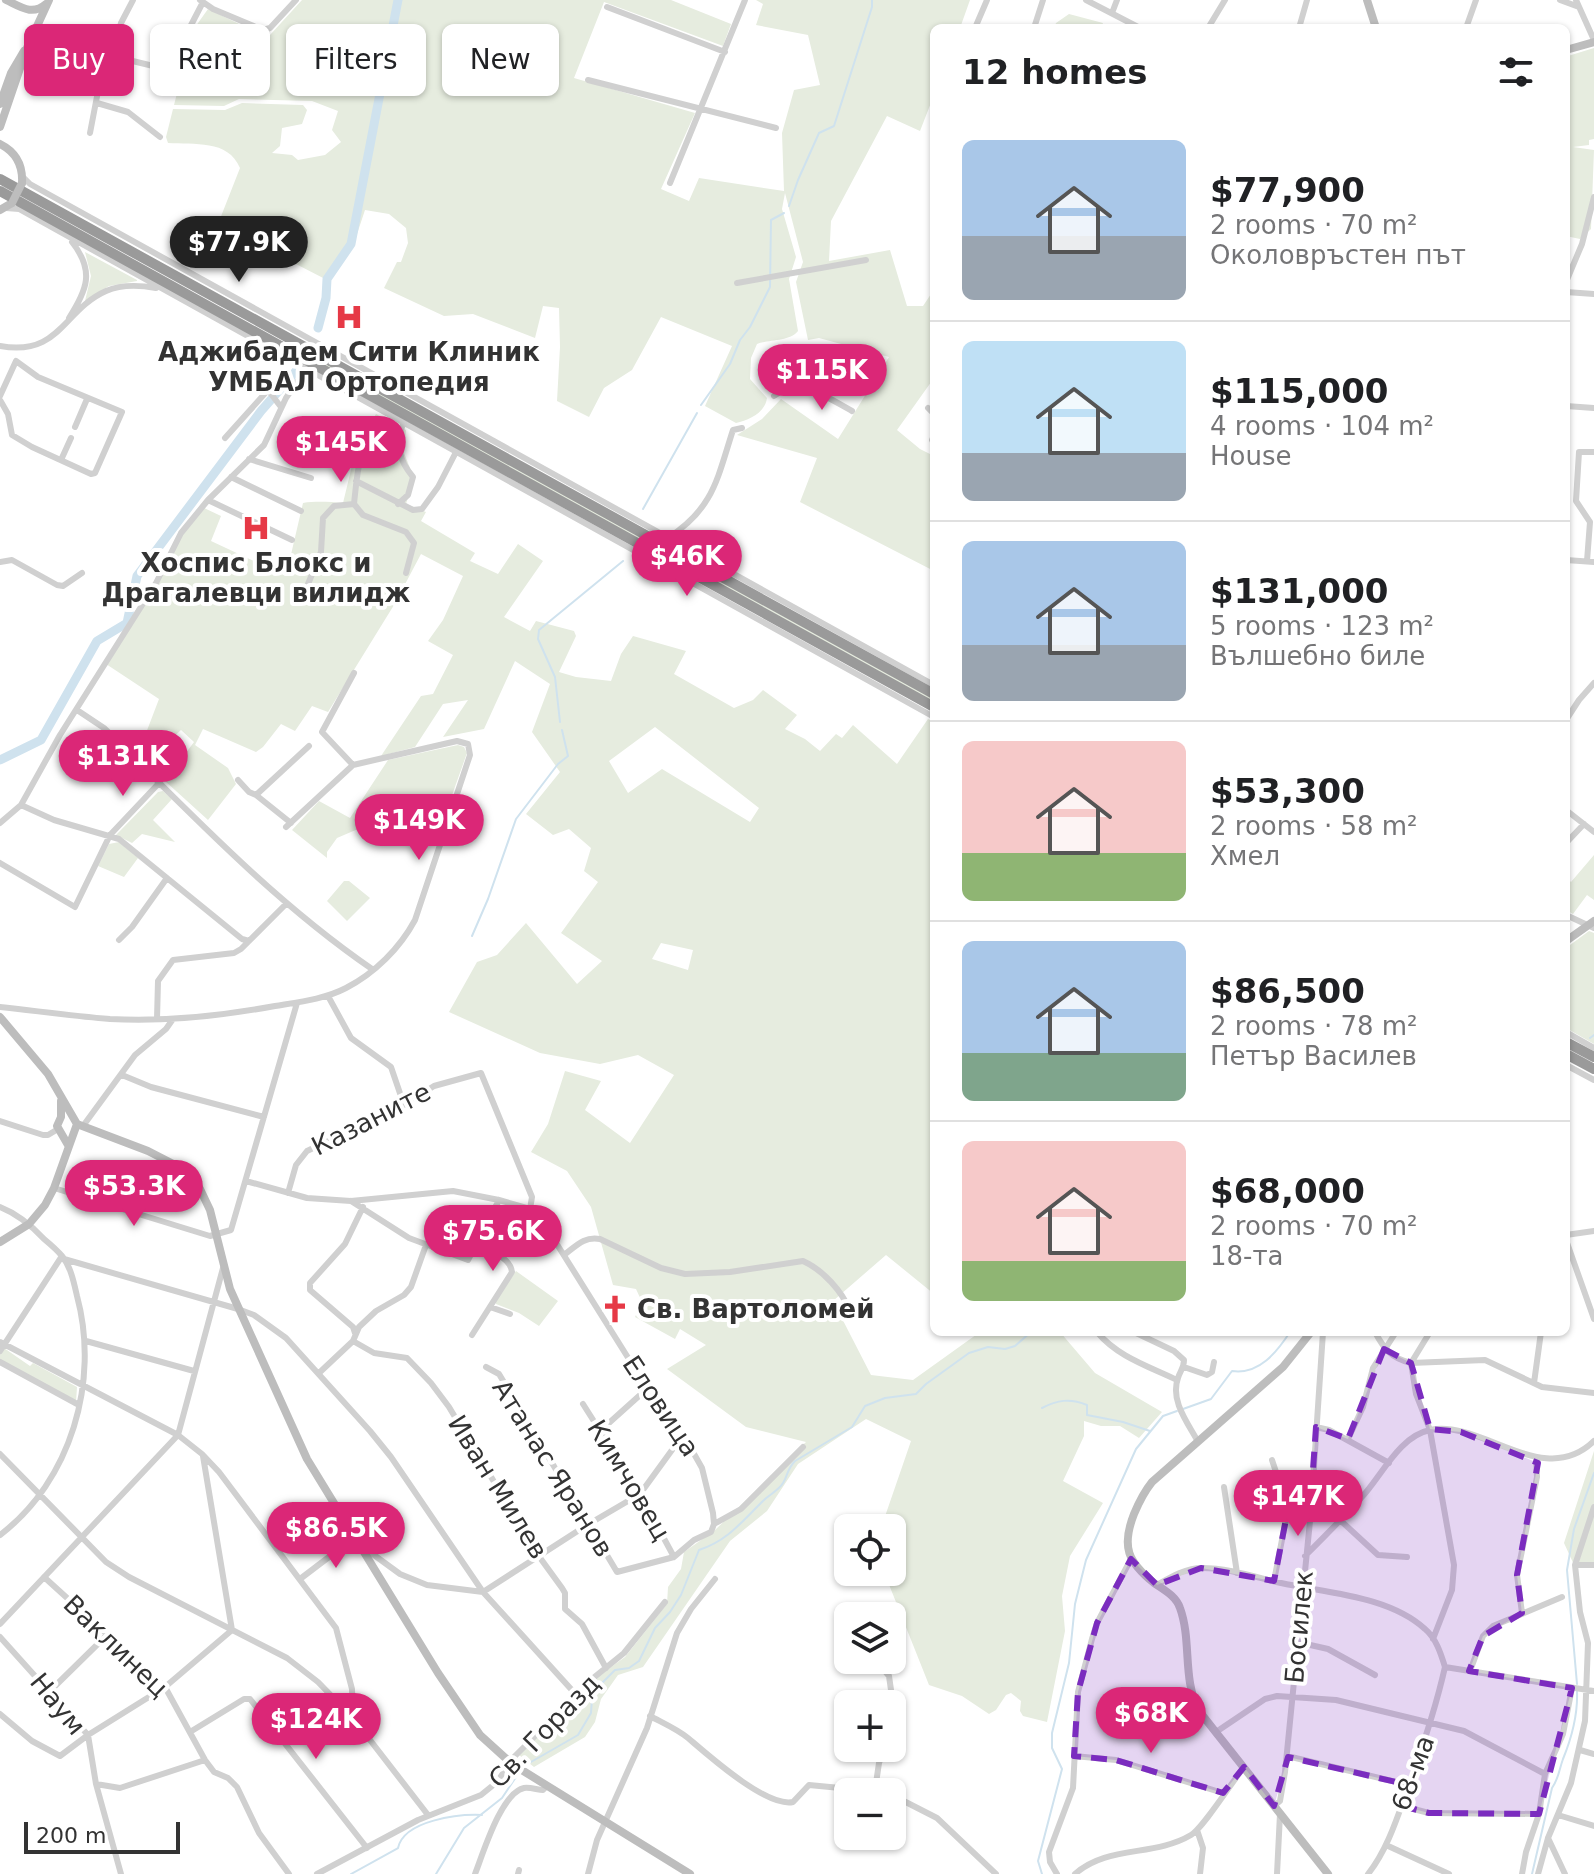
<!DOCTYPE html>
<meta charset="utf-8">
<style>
:root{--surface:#fff;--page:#f6f6f6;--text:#202124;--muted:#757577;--line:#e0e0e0;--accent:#db2777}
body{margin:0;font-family:"DejaVu Sans",sans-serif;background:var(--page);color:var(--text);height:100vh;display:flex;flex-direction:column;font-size:30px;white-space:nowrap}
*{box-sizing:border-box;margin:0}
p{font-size:26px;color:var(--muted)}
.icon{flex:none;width:44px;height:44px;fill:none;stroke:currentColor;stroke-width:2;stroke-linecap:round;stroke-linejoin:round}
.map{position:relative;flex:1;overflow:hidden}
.drawer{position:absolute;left:930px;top:24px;width:640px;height:1312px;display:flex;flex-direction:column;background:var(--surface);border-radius:12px;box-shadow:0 2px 6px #0004}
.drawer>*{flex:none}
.top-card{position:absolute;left:24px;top:24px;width:760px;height:72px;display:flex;gap:16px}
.buttons{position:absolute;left:834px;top:1514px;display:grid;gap:16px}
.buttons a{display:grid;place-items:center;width:72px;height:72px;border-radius:12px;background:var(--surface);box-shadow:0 2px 6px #0004;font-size:40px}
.scale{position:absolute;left:24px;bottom:20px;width:156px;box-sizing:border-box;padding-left:8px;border:4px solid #333;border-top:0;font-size:22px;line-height:28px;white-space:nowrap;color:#333;-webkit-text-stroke:6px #fff;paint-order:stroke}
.price{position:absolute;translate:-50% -68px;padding:0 18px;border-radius:28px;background:var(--accent);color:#fff;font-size:26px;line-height:52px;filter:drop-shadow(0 2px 4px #0008)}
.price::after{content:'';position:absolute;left:50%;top:48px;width:24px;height:18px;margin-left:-12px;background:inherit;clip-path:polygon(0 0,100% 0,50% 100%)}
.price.active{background:#222;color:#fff}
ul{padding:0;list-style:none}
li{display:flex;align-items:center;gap:24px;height:200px;padding:0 32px}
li+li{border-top:2px solid var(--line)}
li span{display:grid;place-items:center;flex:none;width:224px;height:160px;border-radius:12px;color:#555}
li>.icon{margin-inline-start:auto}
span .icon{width:96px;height:96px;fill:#fffc;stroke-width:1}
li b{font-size:34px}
h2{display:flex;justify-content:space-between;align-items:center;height:96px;padding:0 32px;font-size:34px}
.tag{padding:0 28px;border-radius:12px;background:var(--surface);box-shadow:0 2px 6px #0004;font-size:28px;line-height:72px}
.tag.active{background:var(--accent);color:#fff}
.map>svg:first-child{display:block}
.green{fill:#e6ecdf;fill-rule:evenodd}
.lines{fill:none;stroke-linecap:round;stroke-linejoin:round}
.stream{stroke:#cfe2ee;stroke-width:2}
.river{stroke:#cfe2ee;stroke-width:9}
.street{stroke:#d0d0d0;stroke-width:6}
.secondary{stroke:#bdbdbd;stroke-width:8}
.highway{stroke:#9a9a9a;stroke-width:10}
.secondary-bridge{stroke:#bdbdbd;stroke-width:8}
.marked{fill:#7b2cbf;fill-opacity:0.2;stroke:#7b2cbf;stroke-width:6;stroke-dasharray:16 10;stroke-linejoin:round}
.labels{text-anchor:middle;stroke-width:8;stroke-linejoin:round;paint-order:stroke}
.poi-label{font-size:26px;font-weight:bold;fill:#333;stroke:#fff}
.street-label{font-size:26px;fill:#333;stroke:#fff}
</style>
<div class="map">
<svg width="1594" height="1874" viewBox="0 0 1594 1874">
<rect width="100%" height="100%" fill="#fff"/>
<!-- green -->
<path class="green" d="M302,0H671L731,24L723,46L604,2L574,78L695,113L661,189L689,201L699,178L784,191L782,133L794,90L820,85L808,35L756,25L763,4L756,0H970L960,28H934V95L920,131L887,116L831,221L829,261L890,250L907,306H923L931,294L934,296V378L897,430L920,449L934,456V571L800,502L817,458L737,435L762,419L781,399L838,439L889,357L819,338L808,340L796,282L803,262L785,193L782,209L796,257L789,279L798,331C789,342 770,339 757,344L751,358L750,379L767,398C765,413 749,420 736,423L705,406L732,346L661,317L632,370L604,388L589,417L557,401L560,347L559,308L543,306L535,338L473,314L444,316L384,288L397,262H401L408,243L406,228L389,214L365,210L352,249L329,281L255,243L240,264L211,263L218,224L240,168C228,139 194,145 168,143L166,137L173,109L225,110L242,103L303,105L307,110L302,124L282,128L280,146L272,153L292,155L298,160L325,155L341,142L332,130L338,111L312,101L239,99L224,106L174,105L193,30L208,9L260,34L270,35Z
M1069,14L1103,23L1101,28H1054L1056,23Z
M1594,48V139L1589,140V145L1573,147L1594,150L1591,229L1580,239L1566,236L1568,56Z
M85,252L137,280V281L109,286L85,301L91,276Z
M302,350L934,699V702L300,352Z
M376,414L406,430L404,453L414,478L406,504L426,512L421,521L475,553L470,561L498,574L518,544L543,561L504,617L530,631L536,621L574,631L576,636L559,672L576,677L611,681L621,654L633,636L686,651L674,674L734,708L753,700L763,690L797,715L785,729L805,739L820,751L836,734L842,738L853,725L897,764L928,719L934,722V1294L886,1255L833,1301L871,1375L913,1380L980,1332H1060L1095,1373L1162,1412L1139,1438L1120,1426H1101L1084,1421V1436L1063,1481L1103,1503L1070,1556L1062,1596L1065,1631L1047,1722L1023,1716L1020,1711L1021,1701L1011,1693L1006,1695L996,1710L989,1714L962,1696L929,1685L884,1572H892V1528H881L911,1441L866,1419L798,1464L767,1511L730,1541L643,1667L618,1675L601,1699L595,1722L585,1737L534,1767L519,1755L537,1736L580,1704L593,1680L625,1657L667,1604L668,1587L681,1569L684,1552L714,1531L806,1442L746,1427L667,1369L706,1345L680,1329L675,1339L635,1317L642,1302L636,1289L613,1285L591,1207L567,1171L531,1152L548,1124L565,1071L601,1081L585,1110L630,1143L674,1075L638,1055L600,1064L540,1053L449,1012L477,962L497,955L526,923L577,984L602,961L561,933L598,882L584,871L591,848L569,829L553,835L526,814L560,772L532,732L550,684L515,661L484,729L443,737L468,700L443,704L415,747L381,756L421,696L433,694L453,655L428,641L443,620L463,576L421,554L394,605L328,712L312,706L295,731L281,724L263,747L256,752L203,729L195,745L228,768L236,784L208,820L165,781L194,742L181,730L146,762L138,754L159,699L106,664L156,583L171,550L202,507L221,516L211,541L286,576L303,503C316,501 330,502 343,503L357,445L334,437C340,421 358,423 372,421ZM655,727L759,808L750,822L662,769L628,793L609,761ZM661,943L693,950L688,970L652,959Z
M458,745L464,747L467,753L446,812L397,794L372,823L337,838L327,852V858L292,830L319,801L350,818L388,760Z
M163,791L172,799L153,820L175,842L142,834L132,843L116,835L158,792Z
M417,816L435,826L422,847L404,837Z
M119,842L138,858L124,877L98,866L109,844Z
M1594,855V900L1587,895L1573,914L1566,910V877L1571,882Z
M344,881H349L370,898L347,921L327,901Z
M1589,931L1594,933V1044L1566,1028V948Z
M516,1271L558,1301L539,1326L519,1313L496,1304L495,1301Z
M4,1348L30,1366L33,1363L77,1387L76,1402L0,1361V1353Z
M1594,1451V1563L1575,1567L1564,1543Z"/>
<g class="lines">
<!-- stream -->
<path class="stream" d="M789,206L798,180L819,133L834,126L872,7V0
M701,405L730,364L740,340L750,327L770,287L771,220L784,213
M643,509L697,413
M560,722L555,677L538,639L539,630L623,561
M472,936L488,899L516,819L558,764L568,756L562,730
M1590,1038L1594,1035
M1042,1408C1057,1400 1070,1398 1087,1405V1415L1123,1422L1150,1431
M1183,1409L1211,1399L1232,1371C1259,1375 1277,1352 1290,1332
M1577,1684L1567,1570L1574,1529L1594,1473
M524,1766L578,1735L591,1713L592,1698L602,1683L615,1670L629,1668L639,1661L655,1628L670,1612L681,1595L699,1550C729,1540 742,1521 764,1500C769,1495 779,1490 783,1483C788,1475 787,1469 795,1461L852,1427L865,1406L885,1398L916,1394L926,1384L969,1353L988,1347L1005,1349L1015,1346L1031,1332
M351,1874L398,1848C404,1820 459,1814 482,1815
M436,1874L464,1828L502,1798L520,1771
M1042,1874L1038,1861L1062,1769L1052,1748V1733L1069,1663L1075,1604L1086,1560L1136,1449L1163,1416L1177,1411
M1532,1874L1552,1788C1559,1778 1559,1770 1563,1759C1572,1737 1578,1715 1577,1691"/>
<!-- river -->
<path class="river" d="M318,328L326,298L327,279L351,244L398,0
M0,760L41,740L97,641L127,623L137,576L261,411L297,370"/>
<!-- street -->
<path class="street" d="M200,0L213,9L263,30L270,28L296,0
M1086,0L1140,28
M1560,0L1579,7
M1576,0L1594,40
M607,7L725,52
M1112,13L1117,0
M975,28L987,0
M1034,28L1043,0
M1208,28L1225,0
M1299,28L1307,0
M1466,28L1476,0
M27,48L99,86
M112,56L178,72L189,29L203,2
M588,80L776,128
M97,103L128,112L160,137
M90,133L99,86L105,77L121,23L133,0
M22,176L30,184L934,685
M670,183L745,0
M6,208L19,209L934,717
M1566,282L1582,244L1594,197
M737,283L866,260
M1566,292L1594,294
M69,318C87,290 95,271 72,242
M0,346C60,357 63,310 106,291C122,284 139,285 156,288
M0,396L16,361
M774,396C799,376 828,398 852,411
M0,400L8,414L12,435L32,447L91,474L95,473L122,412L38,377L16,361
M1566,406L1594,408
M928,408L934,414
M75,427L87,399
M934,435L932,440L934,444
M399,436L379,425C358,444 357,477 354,504L363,515L406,532L414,543L406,573
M225,438L268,390L281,407
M249,459L311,478
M61,460L71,438
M231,477L301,511
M356,481L413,510L422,509L438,487L455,454
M208,500L292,540
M398,504L408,495L413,477C399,460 395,446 403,424
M668,538C714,508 717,479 733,430L742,428
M1566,560L1594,562
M1587,561L1590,522L1576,501L1579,452H1594
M0,562L12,560L57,585L63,586L82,573
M304,594L321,552L323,518L334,506L354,504
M77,710L104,728C189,812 273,901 372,969
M1566,720L1579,700L1594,683
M353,765L322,732L354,673
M238,780L249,792L256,795
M21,805L54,820L119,839L242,939L249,941
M1566,810L1594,832
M0,823L21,805L60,735L156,583L181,533L208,500L264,445L286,398L306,369
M291,823L256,795L309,746
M1566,843L1584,824
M0,863L75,907L110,835L160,782
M1566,915L1594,928
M119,940L132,927L167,878
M328,996L351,1038L391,1067L404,1105
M0,1007C37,1011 73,1016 110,1019C165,1022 221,1016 275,1006C299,1002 325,999 346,988C375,973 400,948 415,920L470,755L468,744L457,741L353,765L286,827
M157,1019L158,981L173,960L234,953L241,949L286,904
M1566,1032L1594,1048
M1566,1065L1594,1080
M122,1075L151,1087L264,1117
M0,1121L43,1135H48L58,1129
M83,1126L135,1055L166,1029L173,1019
M246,1181L307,1198L351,1201L453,1191L499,1200L530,1209L538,1214L637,1372L680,1429L702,1468L713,1513L714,1524L711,1532L694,1540L674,1557L617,1572L499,1374L486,1367
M54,1188L210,1236L231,1230L297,1003
M288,1193L296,1165L307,1151L404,1105L434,1086L481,1073L532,1197L530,1209
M351,1201L409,1238L468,1260L499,1200
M0,1207C18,1214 31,1225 44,1239C50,1244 57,1250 62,1256C71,1267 74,1283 77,1296C100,1381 71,1481 0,1535
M1566,1235L1594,1231
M1566,1240L1594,1319
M564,1255C576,1246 584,1236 600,1239L661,1268L685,1274L730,1272L803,1261C823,1270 842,1291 850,1311
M64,1259L238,1309L254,1315L286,1338L370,1431L391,1457L483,1592L580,1699
M490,1307L510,1314
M1097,1332C1118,1357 1148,1366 1177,1380
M1134,1332L1174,1351L1184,1360C1184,1368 1180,1371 1178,1378C1170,1400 1187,1422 1197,1440
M1375,1332C1384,1349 1391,1358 1411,1363L1485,1360L1542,1387L1594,1393
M1430,1332L1411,1363L1416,1394L1430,1430L1454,1565L1452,1590L1433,1639
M355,1333L353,1327L310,1290V1283L345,1244L363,1207
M472,1335L512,1272C510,1256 489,1252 476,1245
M86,1341L194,1371
M353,1341L374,1353L407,1358L431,1383L449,1407L538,1555L562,1588L565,1593V1609L582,1624L606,1668
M0,1342L178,1435L202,1454L219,1472L336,1628L352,1689L353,1718
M0,1351L62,1256
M0,1362L79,1405
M1184,1367L1207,1375L1212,1372L1214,1362
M319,1373L353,1341L359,1327L376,1311L404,1295L411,1287L426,1245
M1534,1383L1541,1332
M583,1404L640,1494L674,1557
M1316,1427L1329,1430L1389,1463
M600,1431L649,1387
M1348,1439L1363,1407L1373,1368L1396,1332
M0,1454L106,1562L129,1577L287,1658L318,1682L353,1718L428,1815
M1272,1460L1279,1481L1311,1498
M1224,1487L1237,1573
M1340,1520L1378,1555L1407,1557
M714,1524L741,1509L803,1447
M363,1547L400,1574L427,1585L483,1592L587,1525L640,1494L672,1450
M1305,1556C1324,1537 1343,1518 1361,1498C1381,1477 1399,1436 1430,1430C1482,1419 1544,1490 1594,1441
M1575,1565H1594
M44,1577L165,1687L205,1760L214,1772L228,1778L237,1787L259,1833L289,1874
M300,1579L354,1538
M1274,1581L1292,1488
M1157,1585C1171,1577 1186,1568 1202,1568C1228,1568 1255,1577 1281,1583C1327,1593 1389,1596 1425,1629C1436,1638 1441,1654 1445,1667L1594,1691
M1522,1613L1517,1575L1537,1477L1536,1457
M0,1624L178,1435L223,1268
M0,1637L88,1735L96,1784L121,1874
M842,1637L848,1639
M1297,1642L1328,1649L1375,1675
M876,1660L889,1676L896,1725L892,1736
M1470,1671L1483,1636L1493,1626L1562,1597
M51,1690L108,1634
M0,1714L32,1741L60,1756L88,1735L165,1687L232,1630L203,1456
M650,1716C663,1723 677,1729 688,1738C708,1755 767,1808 793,1802L809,1785L882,1792
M190,1732L244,1699H250L367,1848
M1216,1732L1265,1699L1277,1696L1336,1700L1464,1731L1545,1774
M1580,1750L1594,1754
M1074,1756L1116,1760L1223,1793
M1287,1756L1409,1785
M96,1784L120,1788L205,1760
M875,1790L879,1763L885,1748
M892,1795L937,1818L996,1874
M1274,1806L1280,1801L1285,1772L1311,1511L1323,1332
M1402,1806L1429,1813L1539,1814
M1558,1815L1594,1826
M1197,1830L1203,1848L1200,1874
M1548,1838L1565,1874
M1386,1845L1449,1874
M317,1874L418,1820L481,1795L497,1782L515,1756L537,1734L580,1699L592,1679L624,1653L665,1602
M475,1874C483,1854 501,1793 524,1788C530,1787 538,1790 543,1790L547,1786
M518,1874L519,1870
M588,1874L597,1840L647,1728L677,1633L691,1609L715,1579
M1057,1874L1050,1862L1049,1852L1073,1788L1078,1692L1092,1639L1097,1623L1131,1559
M1075,1874C1107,1845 1154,1857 1191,1835C1203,1828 1232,1782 1244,1767
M1277,1874L1280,1814
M1368,1874C1388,1849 1398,1815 1409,1785C1423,1746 1436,1707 1445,1667
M1522,1874L1526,1852L1539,1814L1545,1774L1563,1734L1572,1688
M1538,1874L1548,1838L1571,1783L1585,1721L1588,1643L1580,1612L1575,1565L1594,1507"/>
<!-- secondary -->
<path class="secondary" d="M6,0C21,7 32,16 46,4
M1367,0L1376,28
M1566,50L1594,42
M0,104L11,73L24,51
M0,127L27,48L49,0
M0,144C16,152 23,165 22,183
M0,210L12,203
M1566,941L1594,921
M0,1017L48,1074L77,1124
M61,1101V1117L57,1126L68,1145
M77,1124L148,1151L181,1168L200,1189L210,1210L230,1289L307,1459L438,1673L480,1735L512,1764L690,1874
M0,1242L29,1224L45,1205L54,1188L77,1124
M1311,1332L1283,1367L1152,1482C1144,1492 1139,1502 1134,1514C1121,1547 1128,1562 1154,1583C1164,1590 1176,1596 1180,1608C1192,1641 1182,1679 1199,1711L1328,1874"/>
<!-- highway -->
<path class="highway" d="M0,179L934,694
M0,191L934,707
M1566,1042L1594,1057
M1566,1054L1594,1069"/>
<!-- secondary-bridge -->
<path class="secondary-bridge" d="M12,203L22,183"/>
</g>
<!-- marked area -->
<path class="marked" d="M1384,1349L1411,1363L1430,1429L1461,1432L1538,1463L1517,1575L1522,1613L1483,1636L1469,1671L1572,1688L1539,1814L1429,1813L1402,1806L1409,1785L1288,1757L1274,1806L1244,1767L1223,1793L1116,1760L1074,1756L1078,1692L1097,1623L1131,1559L1157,1585L1201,1568L1274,1581L1292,1488L1311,1498L1316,1427L1348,1439Z"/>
<!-- icons -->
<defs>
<symbol id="hospital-bare" viewBox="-9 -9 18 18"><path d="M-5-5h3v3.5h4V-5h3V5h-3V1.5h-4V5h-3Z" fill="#e63946" stroke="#fff" stroke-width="2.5" paint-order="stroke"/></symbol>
<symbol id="church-bare" viewBox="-9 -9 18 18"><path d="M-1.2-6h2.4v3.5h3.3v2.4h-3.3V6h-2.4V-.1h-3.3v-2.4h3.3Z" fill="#e63946" stroke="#fff" stroke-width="2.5" paint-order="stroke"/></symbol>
</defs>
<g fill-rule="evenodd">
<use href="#hospital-bare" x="329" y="297" width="40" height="40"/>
<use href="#hospital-bare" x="236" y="508" width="40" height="40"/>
<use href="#church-bare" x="595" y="1289" width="40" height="40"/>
</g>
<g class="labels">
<!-- poi labels -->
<g class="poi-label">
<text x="349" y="361">Аджибадем Сити Клиник<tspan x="349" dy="30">УМБАЛ Ортопедия</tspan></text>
<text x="256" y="572">Хоспис Блокс и<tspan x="256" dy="30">Драгалевци вилидж</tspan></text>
<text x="637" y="1318" text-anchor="start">Св. Вартоломей</text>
</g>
<!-- street labels -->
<g class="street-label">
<text transform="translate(371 1119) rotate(-27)" y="9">Казаните</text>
<text transform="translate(661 1406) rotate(56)" y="9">Еловица</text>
<text transform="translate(553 1468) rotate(58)" y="9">Атанас Яранов</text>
<text transform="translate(629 1480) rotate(59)" y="9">Кимчовец</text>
<text transform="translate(498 1487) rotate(58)" y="9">Иван Милев</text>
<text transform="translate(1299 1627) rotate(-85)" y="9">Босилек</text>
<text transform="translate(116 1646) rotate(44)" y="9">Ваклинец</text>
<text transform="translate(58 1704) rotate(51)" y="9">Наум</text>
<text transform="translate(544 1731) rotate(-46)" y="9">Св. Горазд</text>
<text transform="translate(1413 1773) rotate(-70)" y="9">68-ма</text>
</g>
</g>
</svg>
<div class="buttons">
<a><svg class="icon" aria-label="locate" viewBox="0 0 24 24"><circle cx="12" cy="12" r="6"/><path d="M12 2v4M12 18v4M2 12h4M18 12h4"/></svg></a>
<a><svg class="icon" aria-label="layers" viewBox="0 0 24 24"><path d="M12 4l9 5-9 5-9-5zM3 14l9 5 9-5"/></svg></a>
<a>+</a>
<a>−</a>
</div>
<div class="scale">200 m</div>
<b class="price active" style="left:239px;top:284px">$77.9K</b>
<b class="price" style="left:822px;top:412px">$115K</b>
<b class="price" style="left:341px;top:484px">$145K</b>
<b class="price" style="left:687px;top:598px">$46K</b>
<b class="price" style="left:123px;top:798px">$131K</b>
<b class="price" style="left:419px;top:862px">$149K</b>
<b class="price" style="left:134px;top:1228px">$53.3K</b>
<b class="price" style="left:493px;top:1273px">$75.6K</b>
<b class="price" style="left:1298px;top:1538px">$147K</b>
<b class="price" style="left:336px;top:1570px">$86.5K</b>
<b class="price" style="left:1151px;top:1755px">$68K</b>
<b class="price" style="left:316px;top:1761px">$124K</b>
<div class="top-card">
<a class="tag active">Buy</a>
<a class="tag">Rent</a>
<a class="tag">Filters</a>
<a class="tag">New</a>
</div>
<section class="drawer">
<h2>12 homes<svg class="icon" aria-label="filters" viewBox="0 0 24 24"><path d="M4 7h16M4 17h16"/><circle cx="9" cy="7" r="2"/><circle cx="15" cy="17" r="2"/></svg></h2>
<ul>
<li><span style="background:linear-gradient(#a9c7e8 60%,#9aa5b1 0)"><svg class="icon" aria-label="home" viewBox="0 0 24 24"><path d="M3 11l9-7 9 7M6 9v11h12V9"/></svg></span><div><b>$77,900</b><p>2 rooms · 70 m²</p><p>Околовръстен път</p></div></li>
<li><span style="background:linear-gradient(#bfe0f5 70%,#9aa5b1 0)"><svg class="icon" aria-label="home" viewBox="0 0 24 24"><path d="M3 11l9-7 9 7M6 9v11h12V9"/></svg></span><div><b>$115,000</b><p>4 rooms · 104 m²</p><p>House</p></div></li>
<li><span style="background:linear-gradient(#a9c7e8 65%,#9aa5b1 0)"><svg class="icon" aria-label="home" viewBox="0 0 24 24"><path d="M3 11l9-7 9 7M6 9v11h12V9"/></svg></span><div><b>$131,000</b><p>5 rooms · 123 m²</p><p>Вълшебно биле</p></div></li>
<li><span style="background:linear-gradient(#f6c9c9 70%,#8fb573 0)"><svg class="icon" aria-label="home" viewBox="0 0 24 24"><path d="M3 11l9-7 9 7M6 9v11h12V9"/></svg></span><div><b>$53,300</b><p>2 rooms · 58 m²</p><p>Хмел</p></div></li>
<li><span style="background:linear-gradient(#a9c7e8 70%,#7fa58c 0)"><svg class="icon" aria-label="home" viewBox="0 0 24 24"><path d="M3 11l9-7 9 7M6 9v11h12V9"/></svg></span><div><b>$86,500</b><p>2 rooms · 78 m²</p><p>Петър Василев</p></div></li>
<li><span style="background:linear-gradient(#f6c9c9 75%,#8fb573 0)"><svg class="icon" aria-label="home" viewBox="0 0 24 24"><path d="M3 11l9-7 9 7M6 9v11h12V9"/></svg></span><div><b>$68,000</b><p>2 rooms · 70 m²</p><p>18-та</p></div></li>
</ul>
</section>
</div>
